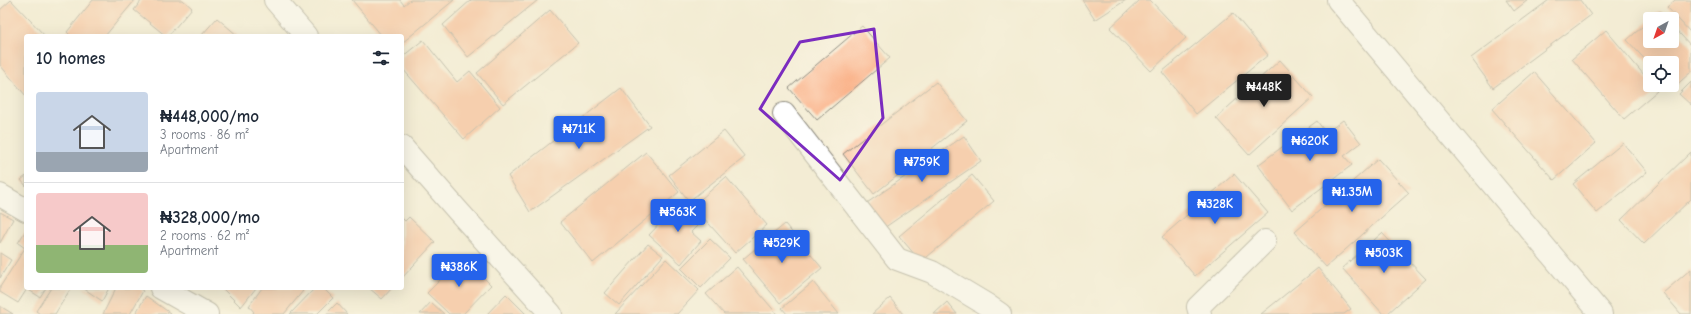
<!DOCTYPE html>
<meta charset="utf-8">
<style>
:root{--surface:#fff;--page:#f6f6f7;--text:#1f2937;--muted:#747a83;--line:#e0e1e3;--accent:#2563eb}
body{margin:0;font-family:"Comic Neue",sans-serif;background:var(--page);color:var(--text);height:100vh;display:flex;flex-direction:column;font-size:15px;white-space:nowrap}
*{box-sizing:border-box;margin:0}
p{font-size:13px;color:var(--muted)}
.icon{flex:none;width:22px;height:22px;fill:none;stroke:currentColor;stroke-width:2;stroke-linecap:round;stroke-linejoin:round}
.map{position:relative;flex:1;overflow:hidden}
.panel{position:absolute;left:24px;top:34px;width:380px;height:256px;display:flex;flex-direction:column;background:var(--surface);border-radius:4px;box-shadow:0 4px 16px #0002}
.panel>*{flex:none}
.needle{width:26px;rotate:220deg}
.fabs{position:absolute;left:1643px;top:12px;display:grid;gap:8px}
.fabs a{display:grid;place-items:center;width:36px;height:36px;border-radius:4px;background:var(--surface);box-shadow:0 4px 16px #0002;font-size:20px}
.price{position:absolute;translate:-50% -34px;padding:0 9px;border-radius:4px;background:var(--accent);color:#fff;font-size:13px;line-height:26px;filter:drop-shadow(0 1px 2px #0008)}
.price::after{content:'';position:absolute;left:50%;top:24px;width:12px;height:9px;margin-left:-6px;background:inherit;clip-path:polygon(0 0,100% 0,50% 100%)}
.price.selected{background:#222;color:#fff}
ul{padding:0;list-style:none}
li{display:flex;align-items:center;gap:12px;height:100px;padding:0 12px}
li+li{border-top:1px solid var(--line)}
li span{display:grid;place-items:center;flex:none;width:112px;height:80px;border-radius:4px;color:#555}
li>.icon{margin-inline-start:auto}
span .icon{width:48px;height:48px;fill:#fffc;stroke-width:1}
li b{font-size:17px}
h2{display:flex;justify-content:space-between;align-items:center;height:48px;padding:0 12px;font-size:17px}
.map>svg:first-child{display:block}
.building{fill:#faac81}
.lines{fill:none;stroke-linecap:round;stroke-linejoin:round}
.minor-casing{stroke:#8f8c80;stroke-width:24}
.minor{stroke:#fff;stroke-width:22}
.marked{fill:none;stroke:#7b2cbf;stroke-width:3;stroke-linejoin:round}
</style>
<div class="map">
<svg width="1691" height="314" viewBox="0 0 1691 314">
<rect width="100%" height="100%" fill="#fcf5e5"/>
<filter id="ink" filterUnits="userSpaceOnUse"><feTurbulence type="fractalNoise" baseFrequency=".025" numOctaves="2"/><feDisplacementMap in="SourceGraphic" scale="8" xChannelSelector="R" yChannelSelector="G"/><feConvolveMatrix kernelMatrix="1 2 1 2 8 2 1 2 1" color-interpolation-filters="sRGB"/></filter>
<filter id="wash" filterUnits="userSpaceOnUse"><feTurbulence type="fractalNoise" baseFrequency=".012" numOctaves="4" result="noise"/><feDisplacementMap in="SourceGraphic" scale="16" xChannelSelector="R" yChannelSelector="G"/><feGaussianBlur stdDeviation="0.9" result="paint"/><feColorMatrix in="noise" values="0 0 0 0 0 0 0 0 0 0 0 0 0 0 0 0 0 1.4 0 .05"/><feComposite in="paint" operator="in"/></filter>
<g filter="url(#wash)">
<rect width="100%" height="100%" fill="#f3ecd4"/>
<g id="blocks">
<!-- building -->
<path class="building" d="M11,0L45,36H26V96L0,65V10Z
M93,0H135L105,36H71L67,32Z
M142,0H183L192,8L168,36H166L134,10Z
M352,0H400L404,5L410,0H454L402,43V36H382Z
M471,0H538L468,57L443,25Z
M1082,0H1126L1095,20Z
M1140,0H1150L1186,38L1151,71L1110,28Z
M1506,0H1528L1514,11Z
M1549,0H1580L1591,15L1493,88L1471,58Z
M1675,0H1691V33L1667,7Z
M550,10L578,43L503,104L477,73Z
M1660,11L1666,19H1651Z
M1233,13L1268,55L1196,114L1162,72Z
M217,18L238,36H201Z
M1650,20V41H1672V25L1691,46V72L1672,89L1668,85H1672V63H1650V65L1627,40Z
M862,26L890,58L817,120L789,88Z
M1606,30L1650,82V85H1653L1657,91L1624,119L1572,59Z
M423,40L457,82L470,71L500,107L464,139L402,68V57Z
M1280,60L1313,97L1249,155L1216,118Z
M1534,72L1596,143L1554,180L1492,109Z
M936,82L967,121L931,149L934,152L917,165L915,162L874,194L843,154Z
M1691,82V105L1679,94Z
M621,88L650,126L530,212L508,176Z
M1343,120L1361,143L1344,156L1352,165L1292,210L1258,165L1317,121L1326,133Z
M724,131L745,157L689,201L669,175Z
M964,136L981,161L881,230L864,205Z
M1623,143L1647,172L1597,213L1573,184Z
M646,152L679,192L593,263L560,222Z
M1691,152V199L1644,244L1621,220Z
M1378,159L1409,193L1326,267L1295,232Z
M1234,174L1268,213L1195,276L1162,237Z
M972,175L994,201L921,262L899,236Z
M26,176V186L21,180Z
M726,177L767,225L735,253L693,206Z
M679,203L701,222L691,232L701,241L681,264L649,235Z
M0,212L13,219L0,243Z
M409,217L435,242L402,278V218L405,221Z
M785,224L822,268L780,303L743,259Z
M26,230V288H46L40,297L27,289L18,303L0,292V287L25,248L18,243Z
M1382,233L1426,279L1387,314H1383L1342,268Z
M710,239L730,258L701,288L681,268Z
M648,244L663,256L619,305L605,293Z
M0,253L11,260L0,278Z
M463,257L491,285L463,314H449L427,293Z
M666,259L699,290L677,314H615Z
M737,267L777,314H724L706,294Z
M1318,268L1351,309L1344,314H1261Z
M1691,269V314H1681L1663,293Z
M813,282L839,314H787L782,308Z
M51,288H71L55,314H40L36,311Z
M83,288H109L102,301Z
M116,288H139L143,291L130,314H103Z
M222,288H256L241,307Z
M262,288H299L303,291L284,314H252L254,312L249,306Z
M315,288H323L333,298L317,314H290Z
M369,288H392L382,299Z
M506,294L526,314H487Z
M146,296L170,313L169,314H135Z
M890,298L903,314H872Z
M431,302L444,314H420Z
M947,302L957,314H934Z
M337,303L347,314H326Z
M0,306L13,314H0Z"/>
</g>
</g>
<g filter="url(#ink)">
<use href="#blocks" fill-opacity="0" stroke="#8f8c80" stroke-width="1"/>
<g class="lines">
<defs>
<path id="minor" d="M275,0L306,36
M1338,0L1601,314
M784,114L897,259L932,272L987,305L1000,314
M402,147L458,211L551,314
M0,195L26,210
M161,288L207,314
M1200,314L1198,307L1265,241"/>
</defs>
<!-- minor casing -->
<use href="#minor" class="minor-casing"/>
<!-- minor -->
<use href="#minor" class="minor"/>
</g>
</g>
<!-- marked area -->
<path d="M0 0H1691V314H0ZM874,29L883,118L840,180L760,109L800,42Z" fill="#f3ecd4" fill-opacity=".55" fill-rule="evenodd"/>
<path class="marked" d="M874,29L883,118L840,180L760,109L800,42Z"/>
</svg>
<div class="fabs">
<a><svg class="needle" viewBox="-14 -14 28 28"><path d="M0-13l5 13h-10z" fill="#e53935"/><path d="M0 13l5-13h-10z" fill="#747a83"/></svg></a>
<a><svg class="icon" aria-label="locate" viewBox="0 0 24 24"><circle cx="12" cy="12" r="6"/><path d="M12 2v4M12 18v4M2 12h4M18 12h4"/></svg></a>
</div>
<b class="price selected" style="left:1264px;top:108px">₦448K</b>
<b class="price" style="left:579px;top:150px">₦711K</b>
<b class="price" style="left:1310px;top:162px">₦620K</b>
<b class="price" style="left:922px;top:183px">₦759K</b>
<b class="price" style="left:1352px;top:213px">₦1.35M</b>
<b class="price" style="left:1215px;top:225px">₦328K</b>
<b class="price" style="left:678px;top:233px">₦563K</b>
<b class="price" style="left:782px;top:264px">₦529K</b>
<b class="price" style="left:1384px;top:274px">₦503K</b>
<b class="price" style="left:459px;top:288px">₦386K</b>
<section class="panel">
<h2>10 homes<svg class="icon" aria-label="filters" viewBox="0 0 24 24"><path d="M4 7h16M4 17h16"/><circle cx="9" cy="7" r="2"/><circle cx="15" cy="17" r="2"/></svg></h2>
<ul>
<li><span style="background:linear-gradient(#c9d6e8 75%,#9aa5b1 0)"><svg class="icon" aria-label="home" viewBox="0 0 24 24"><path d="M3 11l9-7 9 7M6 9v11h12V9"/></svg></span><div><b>₦448,000/mo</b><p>3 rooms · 86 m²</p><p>Apartment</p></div></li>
<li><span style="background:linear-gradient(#f6c9c9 65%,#8fb573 0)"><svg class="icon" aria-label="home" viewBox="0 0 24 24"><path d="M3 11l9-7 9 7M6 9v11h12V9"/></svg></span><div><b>₦328,000/mo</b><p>2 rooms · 62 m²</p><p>Apartment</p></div></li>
</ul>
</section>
</div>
